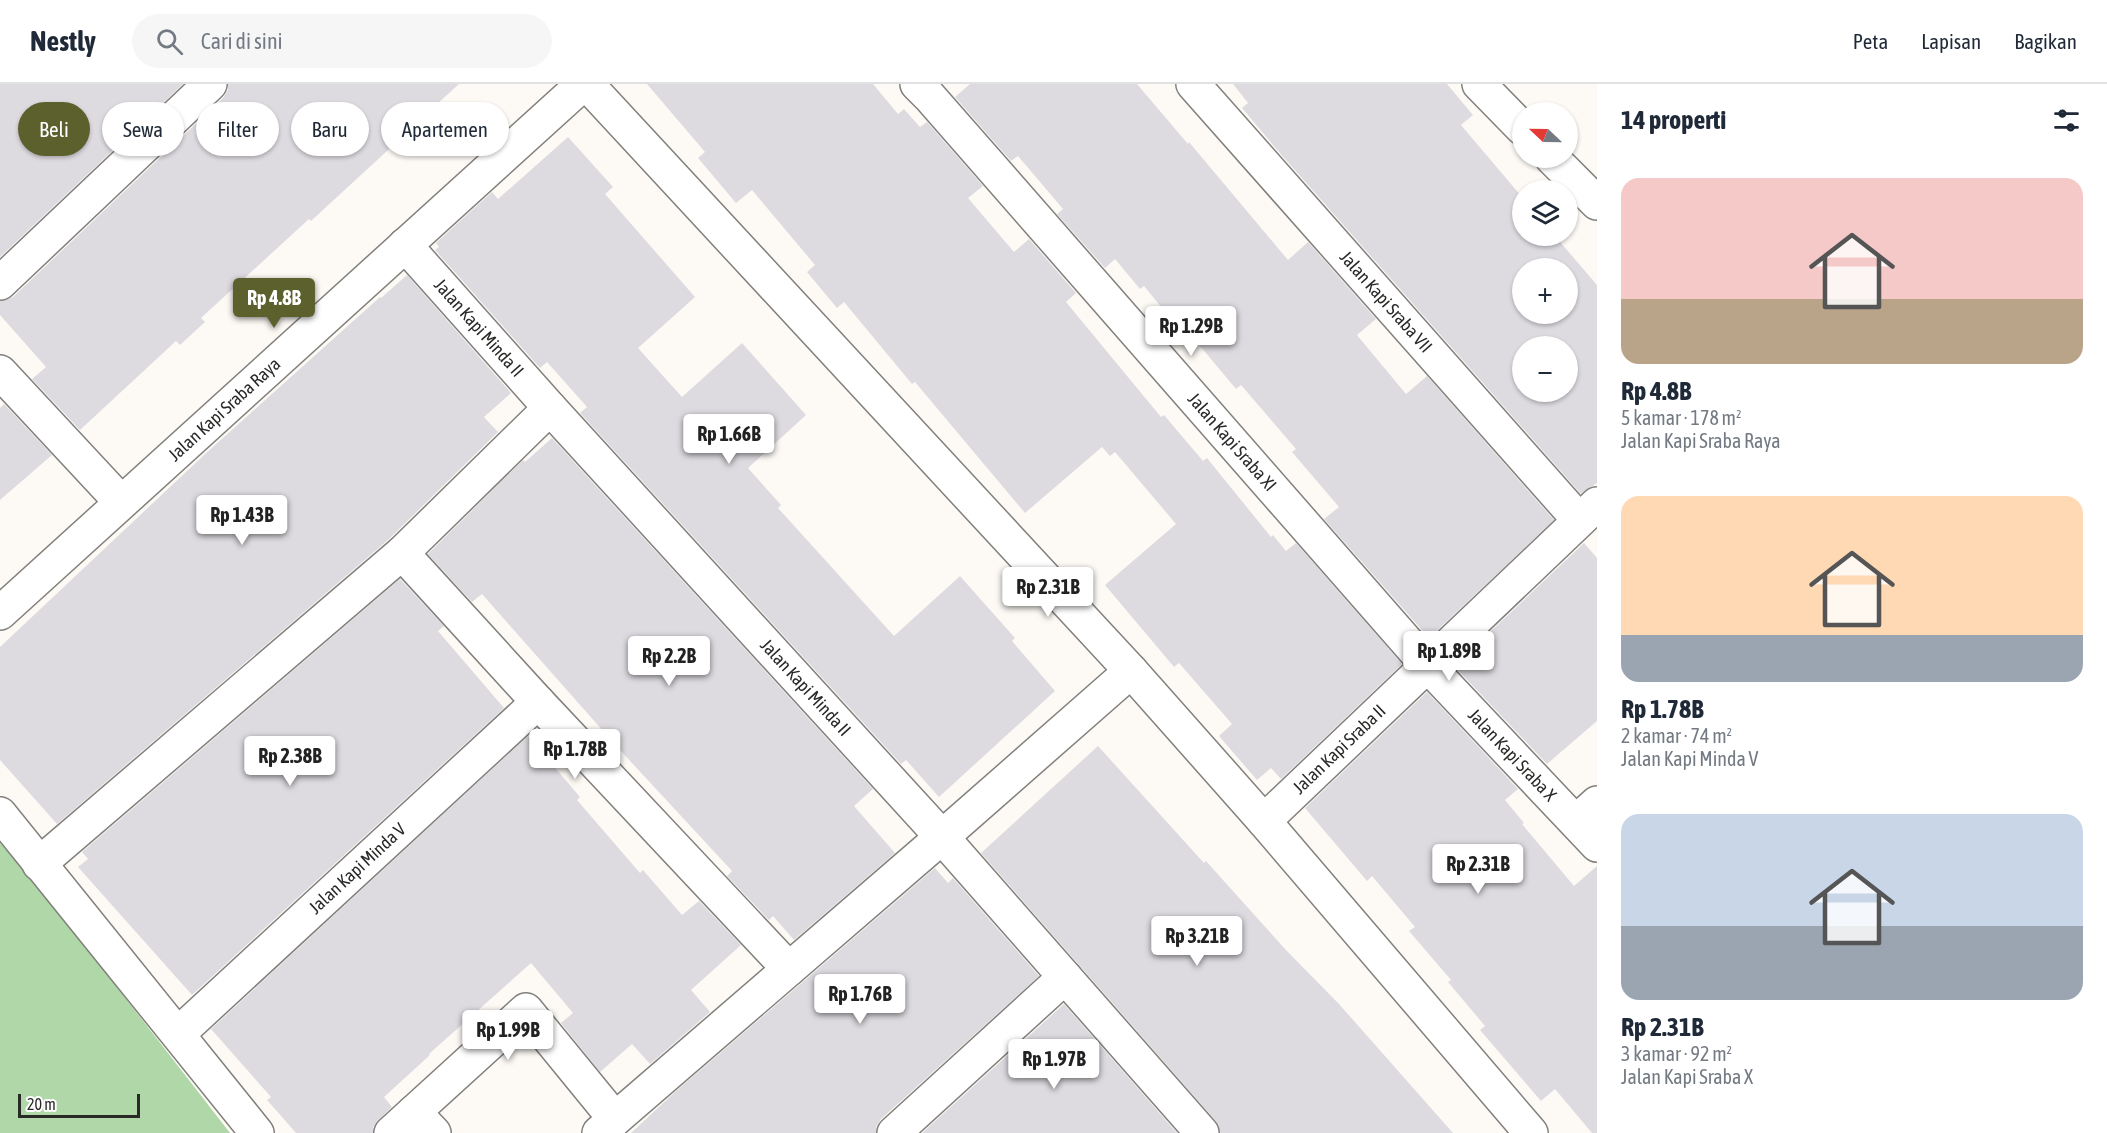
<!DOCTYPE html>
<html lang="id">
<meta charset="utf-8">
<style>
:root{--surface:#fff;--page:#f6f6f7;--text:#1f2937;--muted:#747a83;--line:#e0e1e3;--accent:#5b602d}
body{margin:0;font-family:"Asap Condensed",sans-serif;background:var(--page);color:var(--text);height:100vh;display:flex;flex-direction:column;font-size:22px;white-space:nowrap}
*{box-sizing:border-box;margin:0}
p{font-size:20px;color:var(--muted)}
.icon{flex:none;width:33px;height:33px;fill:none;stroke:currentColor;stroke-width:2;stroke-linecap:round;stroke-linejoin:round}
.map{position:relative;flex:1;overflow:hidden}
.drawer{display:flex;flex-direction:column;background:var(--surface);width:510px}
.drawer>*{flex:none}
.top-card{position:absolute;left:18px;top:18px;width:570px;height:54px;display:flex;gap:12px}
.needle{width:39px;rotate:292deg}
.tools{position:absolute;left:1512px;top:18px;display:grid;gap:12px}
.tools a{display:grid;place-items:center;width:66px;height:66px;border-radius:50%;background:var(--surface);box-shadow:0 2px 4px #0004;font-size:30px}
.scale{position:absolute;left:18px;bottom:15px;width:122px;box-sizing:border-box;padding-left:6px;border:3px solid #292927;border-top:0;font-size:16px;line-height:21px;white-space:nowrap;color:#292927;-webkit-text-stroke:4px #fff;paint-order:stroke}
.price{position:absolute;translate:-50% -51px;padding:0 14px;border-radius:6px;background:#fff;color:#222;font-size:20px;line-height:39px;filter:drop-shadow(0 2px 3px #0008)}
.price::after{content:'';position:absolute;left:50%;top:36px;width:18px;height:14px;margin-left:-9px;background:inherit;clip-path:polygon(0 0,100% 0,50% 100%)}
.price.on{background:var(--accent);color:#fff}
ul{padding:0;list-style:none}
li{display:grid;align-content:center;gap:12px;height:318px;padding:0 24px}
li span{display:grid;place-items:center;height:186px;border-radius:18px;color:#555}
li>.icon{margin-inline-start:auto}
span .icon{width:108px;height:108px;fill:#fffc;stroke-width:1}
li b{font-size:26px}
h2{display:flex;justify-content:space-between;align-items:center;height:72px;padding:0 24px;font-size:26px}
.pill{padding:0 21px;border-radius:27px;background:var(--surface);box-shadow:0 2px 4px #0004;font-size:21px;line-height:54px}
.pill.on{background:var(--accent);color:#fff}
header{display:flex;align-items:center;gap:36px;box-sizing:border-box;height:84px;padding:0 30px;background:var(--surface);border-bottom:2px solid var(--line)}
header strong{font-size:28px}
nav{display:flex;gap:33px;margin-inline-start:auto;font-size:21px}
.search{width:420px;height:54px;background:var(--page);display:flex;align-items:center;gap:15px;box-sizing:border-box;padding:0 21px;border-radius:33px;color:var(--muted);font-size:22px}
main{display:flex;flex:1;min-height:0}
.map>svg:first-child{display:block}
.green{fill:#afd7a8}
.building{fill:#dedbe0;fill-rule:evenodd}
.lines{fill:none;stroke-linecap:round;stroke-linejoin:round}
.street-casing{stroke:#82807c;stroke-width:36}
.secondary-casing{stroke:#82807c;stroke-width:36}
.street{stroke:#fff;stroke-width:33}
.secondary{stroke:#fff;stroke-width:33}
.labels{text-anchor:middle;stroke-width:6;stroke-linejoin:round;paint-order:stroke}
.street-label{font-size:18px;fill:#292927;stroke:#fff}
</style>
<header>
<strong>Nestly</strong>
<div class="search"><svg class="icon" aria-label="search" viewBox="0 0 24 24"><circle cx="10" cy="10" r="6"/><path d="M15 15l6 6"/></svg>Cari di sini</div>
<nav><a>Peta</a><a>Lapisan</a><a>Bagikan</a></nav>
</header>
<main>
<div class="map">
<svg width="1597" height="1049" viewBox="0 0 1597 1049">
<rect width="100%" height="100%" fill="#fdfaf6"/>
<!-- green -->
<path class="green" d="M0,759L40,804L230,1049H0Z"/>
<!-- building -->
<path class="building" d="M0,0H183L0,173Z
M228,0H459L425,31L429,35L404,58L400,55L311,137L309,135L201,234L205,238L180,261L176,257L80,346L32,295L46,283L0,231V217L13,213L223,14L228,6Z
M647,0H873L898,30L904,25L920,43L927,38L983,102L968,114L1014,168L1029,155L1076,209L1066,218L1161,333L1164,331L1203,377L1207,374L1271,453L1273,451L1286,467L1296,459L1402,580L1281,695L1271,684L1257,696L1219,652L1232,640L1179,579L1174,583L1105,501L1176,440L1115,368L1110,372L1102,363L1025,429L915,298L912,300L844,218L837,224L807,188L815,181L752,106L736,119L698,74L705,68Z
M970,0H1137L1188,60L1189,58L1288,176L1308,158L1376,235L1357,251L1406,310L1427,292L1554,436L1429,554L1324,435L1339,423L1292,368L1296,365L1241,301L1236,305L1175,232L1171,235L1144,202L1140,205L1115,175L1105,184L1057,130L1063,125L1018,72L1011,77L955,13Z
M1233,0H1447L1473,31L1461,41L1522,113V152H1555L1597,201V399L1581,410L1278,67L1242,24L1248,19ZM1522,184H1568V230H1522ZM1522,262H1568V308H1522Z
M568,53L613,103L605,110L695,213L638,264L682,313L742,259L806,331L748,384L781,421L778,424L894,552L960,492L1015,554L1012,557L1055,607L939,713L906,676L901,680L580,329L587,323L547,278L540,284L435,166L439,163L436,159L492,108L498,115Z
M407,191L511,309L484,333L498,348L389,455L57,740L0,676V563L205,370L380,213L381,214Z
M4,320L52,371L0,416V324Z
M552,354L873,705L854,722L895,769L794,856L773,832L769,836L727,792L732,787L619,665L482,510L472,518L428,470L523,376L525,378Z
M1584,459L1597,474V637L1547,680L1454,582Z
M400,495L444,542L438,547L504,624L192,911L78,783L88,775L82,768Z
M1427,608L1518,705L1505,716L1524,739L1522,740L1574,802L1597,782V1049H1592L1555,1005L1541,1017L1480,946L1485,942L1448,898L1451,896L1409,847L1415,843L1372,792L1367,797L1305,724Z
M528,652L580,713L577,716L640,789L643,786L682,831L699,817L741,861L691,906L710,928L650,980L632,960L600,988L561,939L573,929L531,879L429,970L430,971L384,1013L392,1023L378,1036L373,1043V1049H296L267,1016L271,1013L211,945Z
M1098,662L1204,779L1206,777L1285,865L1339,920L1453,1049H1220L1216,1037L981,769Z
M935,784L948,799L953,794L1039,892L881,1035L876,1043V1049H631L675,1008Z
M1064,920L1177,1049H922Z"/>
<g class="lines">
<defs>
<g id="street">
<path d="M587,0L1131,587L1264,737L1531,1049"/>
<path id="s1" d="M917,0L929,12L1428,582L1597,761"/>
<path id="s2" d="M1193,0L1579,436"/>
<path d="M1479,0L1522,44"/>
<path d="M1552,74L1597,119"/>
<path id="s3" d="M405,161L550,324L942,753L1202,1049"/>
<path d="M0,199L210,0"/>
<path d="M0,288L121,418"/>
<path d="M402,469L538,618L789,885"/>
<path d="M0,730L257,1049"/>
<path id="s4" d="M1264,737L1597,420"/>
<path d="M1577,737L1597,719"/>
<path d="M39,780L402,469L550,324"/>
<path id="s5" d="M178,950L538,618"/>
<path d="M414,1028L434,1049"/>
<path d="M391,1049L526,926L615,1035"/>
<path d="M599,1049L942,753L1131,587"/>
<path d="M894,1049L1065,893"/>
</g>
<g id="secondary">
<path id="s6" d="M0,529L583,0"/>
</g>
</defs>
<!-- street casing -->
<use href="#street" class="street-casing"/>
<!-- secondary casing -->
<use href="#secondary" class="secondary-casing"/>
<!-- street -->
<use href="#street" class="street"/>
<!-- secondary -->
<use href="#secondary" class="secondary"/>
</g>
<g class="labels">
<!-- street labels -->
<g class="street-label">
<text dy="6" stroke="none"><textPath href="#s2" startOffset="291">Jalan Kapi Sraba VII</textPath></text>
<text dy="6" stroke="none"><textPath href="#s3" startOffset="111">Jalan Kapi Minda II</textPath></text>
<text dy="6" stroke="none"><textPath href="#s6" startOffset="303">Jalan Kapi Sraba Raya</textPath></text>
<text dy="6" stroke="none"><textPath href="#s1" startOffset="477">Jalan Kapi Sraba XI</textPath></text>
<text dy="6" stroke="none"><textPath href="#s3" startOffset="597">Jalan Kapi Minda II</textPath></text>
<text dy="6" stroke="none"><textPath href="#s4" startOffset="104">Jalan Kapi Sraba II</textPath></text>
<text dy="6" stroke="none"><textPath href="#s1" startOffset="897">Jalan Kapi Sraba X</textPath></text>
<text dy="6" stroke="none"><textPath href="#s5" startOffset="244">Jalan Kapi Minda V</textPath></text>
</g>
</g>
</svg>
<div class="tools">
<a><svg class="needle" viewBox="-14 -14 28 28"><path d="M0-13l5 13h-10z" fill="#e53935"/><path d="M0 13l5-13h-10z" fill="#747a83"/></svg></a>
<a><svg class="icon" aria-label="layers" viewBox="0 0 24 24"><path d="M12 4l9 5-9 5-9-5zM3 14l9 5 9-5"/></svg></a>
<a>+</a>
<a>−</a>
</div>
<div class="scale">20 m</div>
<b class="price on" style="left:274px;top:245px">Rp 4.8B</b>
<b class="price" style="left:1191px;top:273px">Rp 1.29B</b>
<b class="price" style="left:729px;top:381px">Rp 1.66B</b>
<b class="price" style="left:242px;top:462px">Rp 1.43B</b>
<b class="price" style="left:1048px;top:534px">Rp 2.31B</b>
<b class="price" style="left:1449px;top:598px">Rp 1.89B</b>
<b class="price" style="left:669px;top:603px">Rp 2.2B</b>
<b class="price" style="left:575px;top:696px">Rp 1.78B</b>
<b class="price" style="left:290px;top:703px">Rp 2.38B</b>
<b class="price" style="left:1478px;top:811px">Rp 2.31B</b>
<b class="price" style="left:1197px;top:883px">Rp 3.21B</b>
<b class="price" style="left:860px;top:941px">Rp 1.76B</b>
<b class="price" style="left:508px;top:977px">Rp 1.99B</b>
<b class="price" style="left:1054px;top:1006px">Rp 1.97B</b>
<div class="top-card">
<a class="pill on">Beli</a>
<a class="pill">Sewa</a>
<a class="pill">Filter</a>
<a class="pill">Baru</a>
<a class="pill">Apartemen</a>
</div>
</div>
<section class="drawer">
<h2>14 properti<svg class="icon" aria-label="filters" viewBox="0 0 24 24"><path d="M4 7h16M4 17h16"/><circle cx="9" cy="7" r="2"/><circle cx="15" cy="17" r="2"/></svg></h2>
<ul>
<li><span style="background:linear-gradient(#f6c9c9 65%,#b9a48a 0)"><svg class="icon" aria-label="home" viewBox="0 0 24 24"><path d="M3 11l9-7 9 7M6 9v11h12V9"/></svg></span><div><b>Rp 4.8B</b><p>5 kamar · 178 m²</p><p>Jalan Kapi Sraba Raya</p></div></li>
<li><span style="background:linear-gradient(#ffd9b3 75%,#9aa5b1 0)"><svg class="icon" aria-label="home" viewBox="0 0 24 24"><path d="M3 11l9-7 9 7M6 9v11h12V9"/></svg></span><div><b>Rp 1.78B</b><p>2 kamar · 74 m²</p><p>Jalan Kapi Minda V</p></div></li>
<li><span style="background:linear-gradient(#c9d6e8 60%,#9aa5b1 0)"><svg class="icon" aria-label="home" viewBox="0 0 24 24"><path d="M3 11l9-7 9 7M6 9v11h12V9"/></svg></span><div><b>Rp 2.31B</b><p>3 kamar · 92 m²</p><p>Jalan Kapi Sraba X</p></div></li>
</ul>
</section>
</main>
